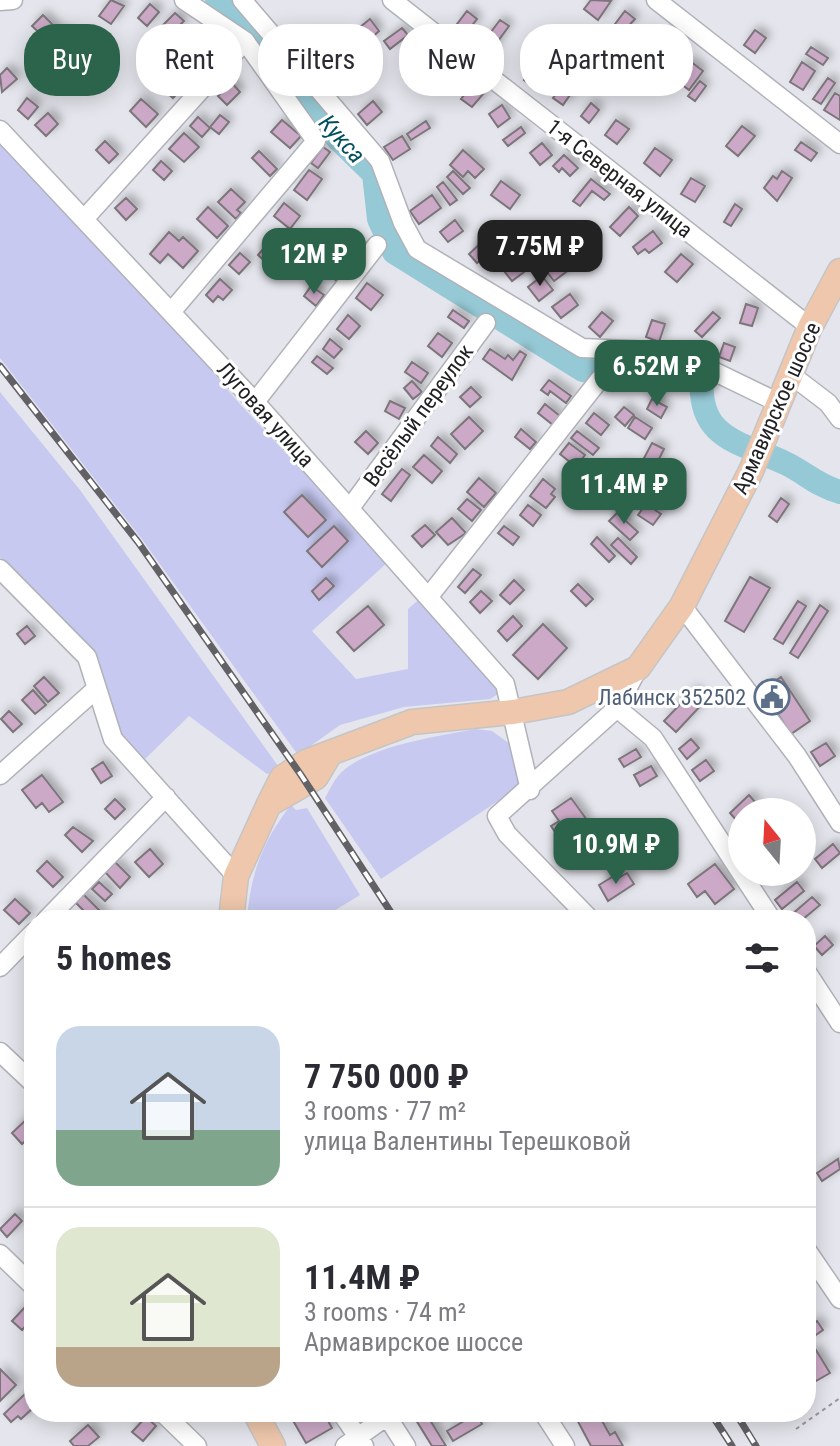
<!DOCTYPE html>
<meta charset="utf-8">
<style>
:root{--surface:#fff;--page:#f2f2f3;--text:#2b2b33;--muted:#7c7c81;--line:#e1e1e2;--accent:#2b634b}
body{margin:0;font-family:"Roboto Condensed",sans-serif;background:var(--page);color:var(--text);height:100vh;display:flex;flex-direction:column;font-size:30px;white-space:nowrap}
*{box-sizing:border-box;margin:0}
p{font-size:26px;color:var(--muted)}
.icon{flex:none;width:44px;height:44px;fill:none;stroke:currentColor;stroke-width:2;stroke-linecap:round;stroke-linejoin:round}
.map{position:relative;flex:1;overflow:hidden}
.side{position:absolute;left:24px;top:910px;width:792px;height:512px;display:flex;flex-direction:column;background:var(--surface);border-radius:32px;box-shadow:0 4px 20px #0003}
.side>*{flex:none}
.hud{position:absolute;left:24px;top:24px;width:792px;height:72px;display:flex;gap:16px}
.needle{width:52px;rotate:342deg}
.fabs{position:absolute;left:728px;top:798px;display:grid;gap:16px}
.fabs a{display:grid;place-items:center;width:88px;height:88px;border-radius:50%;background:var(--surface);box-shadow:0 4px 20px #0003;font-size:40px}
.price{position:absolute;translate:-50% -68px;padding:0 18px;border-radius:16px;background:var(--accent);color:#fff;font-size:26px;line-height:52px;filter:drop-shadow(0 2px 4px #0008)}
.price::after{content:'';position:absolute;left:50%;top:48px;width:24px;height:18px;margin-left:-12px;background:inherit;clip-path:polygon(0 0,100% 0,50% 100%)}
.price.current{background:#222;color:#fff}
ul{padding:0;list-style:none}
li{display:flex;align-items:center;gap:24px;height:200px;padding:0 32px}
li+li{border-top:2px solid var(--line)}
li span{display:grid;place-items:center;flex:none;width:224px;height:160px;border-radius:24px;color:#555}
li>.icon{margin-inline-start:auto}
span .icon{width:96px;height:96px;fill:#fffc;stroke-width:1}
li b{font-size:34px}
h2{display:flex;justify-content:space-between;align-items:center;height:96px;padding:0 32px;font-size:34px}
.pill{padding:0 28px;border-radius:32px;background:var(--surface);box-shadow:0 4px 20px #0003;font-size:28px;line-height:72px}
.pill.current{background:var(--accent);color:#fff}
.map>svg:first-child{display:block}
.green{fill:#c7c9f0}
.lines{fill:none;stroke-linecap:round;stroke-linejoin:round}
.river{stroke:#95c9d5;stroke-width:24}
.building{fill:#ccaac7;stroke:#7b757a;stroke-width:2;filter:url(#shadow)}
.minor-casing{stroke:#b1b2b9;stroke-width:21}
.major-casing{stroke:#c5c5c6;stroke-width:27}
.path{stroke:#96969c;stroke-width:2;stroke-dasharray:4 4;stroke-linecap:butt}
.minor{stroke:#fff;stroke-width:18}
.major{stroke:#eec7ac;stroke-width:24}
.rail-casing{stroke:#616166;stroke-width:7}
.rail{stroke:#fff;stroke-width:4;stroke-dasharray:12;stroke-linecap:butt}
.labels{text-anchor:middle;stroke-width:6;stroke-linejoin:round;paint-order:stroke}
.street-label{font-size:22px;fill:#212124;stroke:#fff}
.service-label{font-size:22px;fill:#4e5e75;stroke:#fff;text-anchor:end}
.water-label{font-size:24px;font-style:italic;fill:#01505d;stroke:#fff}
</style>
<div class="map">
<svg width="840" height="1446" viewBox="0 0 840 1446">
<defs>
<filter id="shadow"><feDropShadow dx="4.5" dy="-4.5" stdDeviation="4" flood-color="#0004"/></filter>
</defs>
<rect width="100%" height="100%" fill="#e5e5ed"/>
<!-- green -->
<path class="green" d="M0,139L142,290L239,403L388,562L312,631L356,679L408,669V609L423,596L498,684V694L490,699L404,707L340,725L298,755L141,538L0,358Z
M0,392L80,490L281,770L267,774L189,716L142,762L119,733L94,661L0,557Z
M475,729L492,731L510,744L519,787L381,879L325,798C329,791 333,782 338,776C362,747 439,736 475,729Z
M291,805L296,810L307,808L360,895L319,920H247C250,875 263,840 291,805Z"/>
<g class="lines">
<!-- river -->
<path class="river" d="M217,0L228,4L270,46L331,132L374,174L379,219L394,252L583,370L638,378L674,370L702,377C697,440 741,442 785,463C806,473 816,485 840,492"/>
</g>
<!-- building -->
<path class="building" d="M111,0L124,6L111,24L99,16Z
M591,0L611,1L598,20L584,9Z
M150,4L159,12L147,26L138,18Z
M467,11L477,19L467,32L457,24Z
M625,11L635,19L624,31L615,24Z
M175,13L184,21L172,33L163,25Z
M43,15L61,33L51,44L32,26Z
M370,19L379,31L369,40L359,28Z
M500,20L509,26L490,52L481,45Z
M402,28L408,35L390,49L384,41Z
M755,30L766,38L755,53L744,45Z
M66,31L72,37L57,52L51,45Z
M314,35L321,45L302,57L296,47Z
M418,38L426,48L416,58L407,48Z
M665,43L675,50L660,71L650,64Z
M811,47L828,58L823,65L806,54Z
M199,48L211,60L204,68L191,57Z
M690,61L703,71L689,90L676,80Z
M802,62L815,71L803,90L790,82Z
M538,63L544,68L531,85L524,80Z
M341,66L352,80L341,89L337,84L330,90L323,80Z
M7,68L17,79L2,92L0,75Z
M455,68L467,78L456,90L445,80Z
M168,76L182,88L173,98L159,86Z
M828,78L835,83L821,104L813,99Z
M700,81L706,86L695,101L688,96Z
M231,82L240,92L227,105L218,96Z
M473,84L484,93L472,107L461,99Z
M563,85L572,92L563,105L553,98Z
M835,93L840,96V120L824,110Z
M27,98L38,107L28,119L18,110Z
M141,99L158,114L146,127L130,111Z
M373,101L382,112L367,125L358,114Z
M591,103L599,110L589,123L581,116Z
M502,105L510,118L498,127L489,114Z
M48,113L58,124L46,136L35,125Z
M220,115L229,122L219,134L210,127Z
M198,117L210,128L202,137L190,126Z
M282,120L301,136L290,148L271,132Z
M616,120L629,129L617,144L605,135Z
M426,121L430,128L411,140L407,134Z
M742,126L755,136L738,156L726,146Z
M521,127L525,133L508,146L503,140Z
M184,133L199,147L184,162L169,149Z
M402,136L410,149L393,160L384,147Z
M105,141L118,154L109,163L96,150Z
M801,142L817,153L811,161L795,150Z
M542,143L552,155L540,165L530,153Z
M323,147L330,152L318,168L311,163Z
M655,148L672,160L660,176L644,163Z
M463,150L484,169L475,178L468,171L463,177L450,165Z
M259,151L277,169L270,176L252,158Z
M564,155L578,168L570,176L562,168L559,172L553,166Z
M161,161L172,171L164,180L153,170Z
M309,170L322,179L307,200L294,190Z
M453,171L470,188L463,194L447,177Z
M782,171L792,178L777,201L764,188L773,176L777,179Z
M691,178L705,186L695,202L681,194Z
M591,179L610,194L604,200L592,191L580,206L573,201Z
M501,181L520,195L510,209L491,195Z
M443,182L457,200L450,205L437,187Z
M231,189L245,202L237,210L241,213L236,219L218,202Z
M432,195L441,208L419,224L410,211Z
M126,198L137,209L126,220L115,208Z
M284,203L300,216L290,229L274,216Z
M735,204L742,209L731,226L724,222Z
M208,207L228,226L217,238L197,219Z
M629,207L638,216L620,236L610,227Z
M455,220L463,231L448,242L440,232Z
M653,231L662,243L649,253L645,249L638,254L633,247Z
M169,232L179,241L183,237L198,251L183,268L168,254L160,263L150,254Z
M485,239L493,249L477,263L469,254Z
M342,241L356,250L349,259L336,250Z
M269,242L283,255L272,268L258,255Z
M240,253L250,262L239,274L229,265Z
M681,254L693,264L677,282L665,272Z
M329,260L343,270L336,280L322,270Z
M516,261L524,272L512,281L504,271Z
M558,263L566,272L554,281L547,272Z
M542,276L553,290L539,301L528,287Z
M220,279L232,290L223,300L218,296L213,302L206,295Z
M367,283L383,295L371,310L356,298Z
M311,286L324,295L316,306L304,296Z
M570,294L578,305L561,318L552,307Z
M746,304L758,308L752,326L740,323Z
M453,310L469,321L464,328L448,317Z
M602,312L613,321L600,337L589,327Z
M713,312L720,318L702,337L695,331Z
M348,315L360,326L349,339L337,329Z
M652,320L665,324L659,342L646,337Z
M438,333L452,343L442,357L428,346Z
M330,339L342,349L334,358L323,349Z
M724,343L735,347L730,361L719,357Z
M490,349L505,359L508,355L513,360L520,351L526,355L512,380L483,359Z
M317,356L333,368L327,374L312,362Z
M412,362L428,373L421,383L405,372Z
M549,380L571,396L566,403L550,391L548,395L541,390Z
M412,381L422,392L413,399L404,388Z
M471,387L481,397L470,407L460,397Z
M652,399L667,407L661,418L647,409Z
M390,401L405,408L399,419L385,411Z
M545,404L560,416L553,425L538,413Z
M624,407L634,415L625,426L615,417Z
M594,413L609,425L601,435L586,423Z
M469,417L483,431L465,449L451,434Z
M635,417L652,428L645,439L628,428Z
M521,429L536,442L530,449L515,437Z
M366,431L378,443L368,454L355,442Z
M577,431L599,448L593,455L571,438Z
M438,437L457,454L450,463L431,446Z
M569,443L585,455L576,467L560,454Z
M652,443L664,449L656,465L644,458Z
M424,455L442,471L432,483L413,467Z
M622,465L631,474L621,485L611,477Z
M402,469L410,475L391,501L382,494Z
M639,471L660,486L651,497L631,482Z
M479,478L496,493L484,507L467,492Z
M543,479L555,489L551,494L555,497L546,508L530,496Z
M302,495L326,520L308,537L284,512Z
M781,498L789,504L777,522L769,516Z
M467,499L481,510L472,521L458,509Z
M646,504L661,514L653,525L638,515Z
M528,505L541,515L533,526L520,515Z
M617,513L638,532L630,540L609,521Z
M452,518L466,533L448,545L436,532Z
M425,525L435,535L422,547L412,536Z
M334,526L348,541L322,567L307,551Z
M504,526L519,537L513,545L498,533Z
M597,537L615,556L609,562L591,544Z
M618,538L637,557L631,564L611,545Z
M473,569L481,575L465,593L458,587Z
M750,577L770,588L744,632L725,621Z
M326,578L334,586L319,600L312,591Z
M514,580L524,590L510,604L500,595Z
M578,584L593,599L586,606L571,591Z
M481,591L492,601L480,613L470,602Z
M798,601L806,606L783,644L774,639Z
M820,605L828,611L798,658L790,653Z
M368,606L384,625L354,651L337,632Z
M513,616L522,626L507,641L498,631Z
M543,624L567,648L538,679L513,655Z
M27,626L35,636L25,644L17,634Z
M44,677L59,693L48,702L34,686Z
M781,677L810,721L791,734L762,690Z
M33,690L46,705L35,714L22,700Z
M694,690L705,701L676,732L664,721Z
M9,711L22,724L13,732L1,719Z
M691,739L699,748L687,759L679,749Z
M826,743L835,756L820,766L811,752Z
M636,749L641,757L624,767L619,759Z
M706,760L714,771L700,781L692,770Z
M103,762L112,776L101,783L92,769Z
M651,766L657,776L640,786L634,775Z
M42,775L63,802L49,812L42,803L36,808L22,790Z
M749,795L756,803L742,812L737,821L730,813Z
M571,798L587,820L577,827L581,832L564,845L551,826L559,821L552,811Z
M115,799L125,809L115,819L105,809Z
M73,827L93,841L82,852L65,835Z
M833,844L840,853L822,868L815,859Z
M150,849L163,864L149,877L135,862Z
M47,861L63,877L53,887L37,871Z
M115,862L130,877L120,888L105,872Z
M715,864L734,889L715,904L705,891L697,897L688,884Z
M627,873L634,884L608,901L599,885L617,874L620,877Z
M99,882L112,894L105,901L92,889Z
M797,882L804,891L782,909L775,900Z
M82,893L106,917L102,920H93L74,901Z
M812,897L820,905L802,920H793L790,916Z
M15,899L30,913L19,924L4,910Z
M825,936L833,945L822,955L814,946Z
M28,1118L34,1125V1133L22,1144L12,1133Z
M838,1159L840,1169L822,1181L817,1173Z
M15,1214L22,1221L7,1237L0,1229Z
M27,1305L34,1317L22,1330L12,1321Z
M817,1321L823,1330L810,1339L806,1329Z
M816,1350L830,1373L816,1381L806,1365V1356Z
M0,1369L16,1385L0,1401Z
M25,1394L34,1407L21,1419L18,1416L11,1422L4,1414Z
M288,1412H323L332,1428L306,1443Z
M411,1412H425L446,1446H432Z
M582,1412H597L610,1435L615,1432L623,1446H591L575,1416Z
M476,1414L482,1424L453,1441L447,1431Z
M146,1417L156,1426L143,1441L132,1432Z
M88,1425L99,1437L88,1446H74L70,1441Z"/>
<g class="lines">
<defs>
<path id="minor" d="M242,0L380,161L403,223L417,249L582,348L674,352L777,402
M392,0L810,327
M656,0L840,144
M0,1L13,0
M0,130L255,402L505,684L530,790
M85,218L245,41L184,0
M172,311L316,141L245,41
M790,374L828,403L840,419
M255,402L377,245
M350,508L486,323
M0,569L87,657L113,739L236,876
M430,595L600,379
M682,606L797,756L840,823
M617,708L653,738L772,920
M0,775L95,690
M46,920L166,797
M591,920L507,834L497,816L617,708L638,668
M0,967L34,932
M806,971L840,1023
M0,1052L34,1084
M806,1249L840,1299
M0,1254L34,1287
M162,1412L197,1446
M341,1412L364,1446
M543,1412L565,1446
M388,1418L406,1446
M345,1446L393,1412"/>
<path id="major" d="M269,804L316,777L329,755
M231,920L236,876L269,804L282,778L306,762L412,722L513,712L568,702L638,668L682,606L751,471L810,327L840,271
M255,1412L273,1446"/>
</defs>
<!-- minor casing -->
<use href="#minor" class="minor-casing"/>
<!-- major casing -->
<use href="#major" class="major-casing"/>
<!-- path -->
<path class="path" d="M796,1429L840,1398"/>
<!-- minor -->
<use href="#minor" class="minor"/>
<!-- major -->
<use href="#major" class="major"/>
<defs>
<path id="rail" d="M0,366L138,542L301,775L396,920
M710,1412L732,1446
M735,1412L756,1446
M772,1412L774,1417"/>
</defs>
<!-- rail casing -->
<use href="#rail" class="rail-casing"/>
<!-- rail -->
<use href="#rail" class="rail"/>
</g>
<!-- icons -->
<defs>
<symbol id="civic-ring" viewBox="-11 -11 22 22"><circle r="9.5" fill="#fff" stroke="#5c6f8a" stroke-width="1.5"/><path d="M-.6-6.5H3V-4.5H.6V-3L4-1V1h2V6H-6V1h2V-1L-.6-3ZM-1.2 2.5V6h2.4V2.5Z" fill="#5c6f8a"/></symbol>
</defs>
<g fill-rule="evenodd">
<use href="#civic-ring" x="752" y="677" width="40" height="40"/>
</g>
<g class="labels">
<!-- street labels -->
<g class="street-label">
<text transform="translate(620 178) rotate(38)" y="8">1-я Северная улица</text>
<text transform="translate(776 408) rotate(-66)" y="8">Армавирское шоссе</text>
<text transform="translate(266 414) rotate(48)" y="8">Луговая улица</text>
<text transform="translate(418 415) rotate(-54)" y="8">Весёлый переулок</text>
</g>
<!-- service labels -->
<g class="service-label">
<text x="746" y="705">Лабинск 352502</text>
</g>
<!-- water labels -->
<g class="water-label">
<text transform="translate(342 139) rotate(48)" y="8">Кукса</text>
</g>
</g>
</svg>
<div class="fabs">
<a><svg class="needle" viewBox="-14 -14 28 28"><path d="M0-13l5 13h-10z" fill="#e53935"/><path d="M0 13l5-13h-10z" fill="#7c7c81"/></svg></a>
</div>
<b class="price current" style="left:540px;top:288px">7.75M ₽</b>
<b class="price" style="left:314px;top:296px">12M ₽</b>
<b class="price" style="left:657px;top:408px">6.52M ₽</b>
<b class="price" style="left:624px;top:526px">11.4M ₽</b>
<b class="price" style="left:616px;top:886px">10.9M ₽</b>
<div class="hud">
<a class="pill current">Buy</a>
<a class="pill">Rent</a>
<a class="pill">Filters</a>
<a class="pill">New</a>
<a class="pill">Apartment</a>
</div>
<section class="side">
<h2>5 homes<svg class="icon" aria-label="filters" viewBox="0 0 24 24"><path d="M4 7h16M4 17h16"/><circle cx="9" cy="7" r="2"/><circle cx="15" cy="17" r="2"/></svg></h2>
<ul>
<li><span style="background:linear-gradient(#c9d6e8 65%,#7fa58c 0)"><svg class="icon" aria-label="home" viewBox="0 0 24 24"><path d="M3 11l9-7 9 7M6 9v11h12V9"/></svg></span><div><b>7 750 000 ₽</b><p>3 rooms · 77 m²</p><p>улица Валентины Терешковой</p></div></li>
<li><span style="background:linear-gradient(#dfe7d0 75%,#b9a48a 0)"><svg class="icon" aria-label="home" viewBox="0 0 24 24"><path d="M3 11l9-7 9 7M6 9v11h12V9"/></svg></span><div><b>11.4M ₽</b><p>3 rooms · 74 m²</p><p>Армавирское шоссе</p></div></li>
</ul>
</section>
</div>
